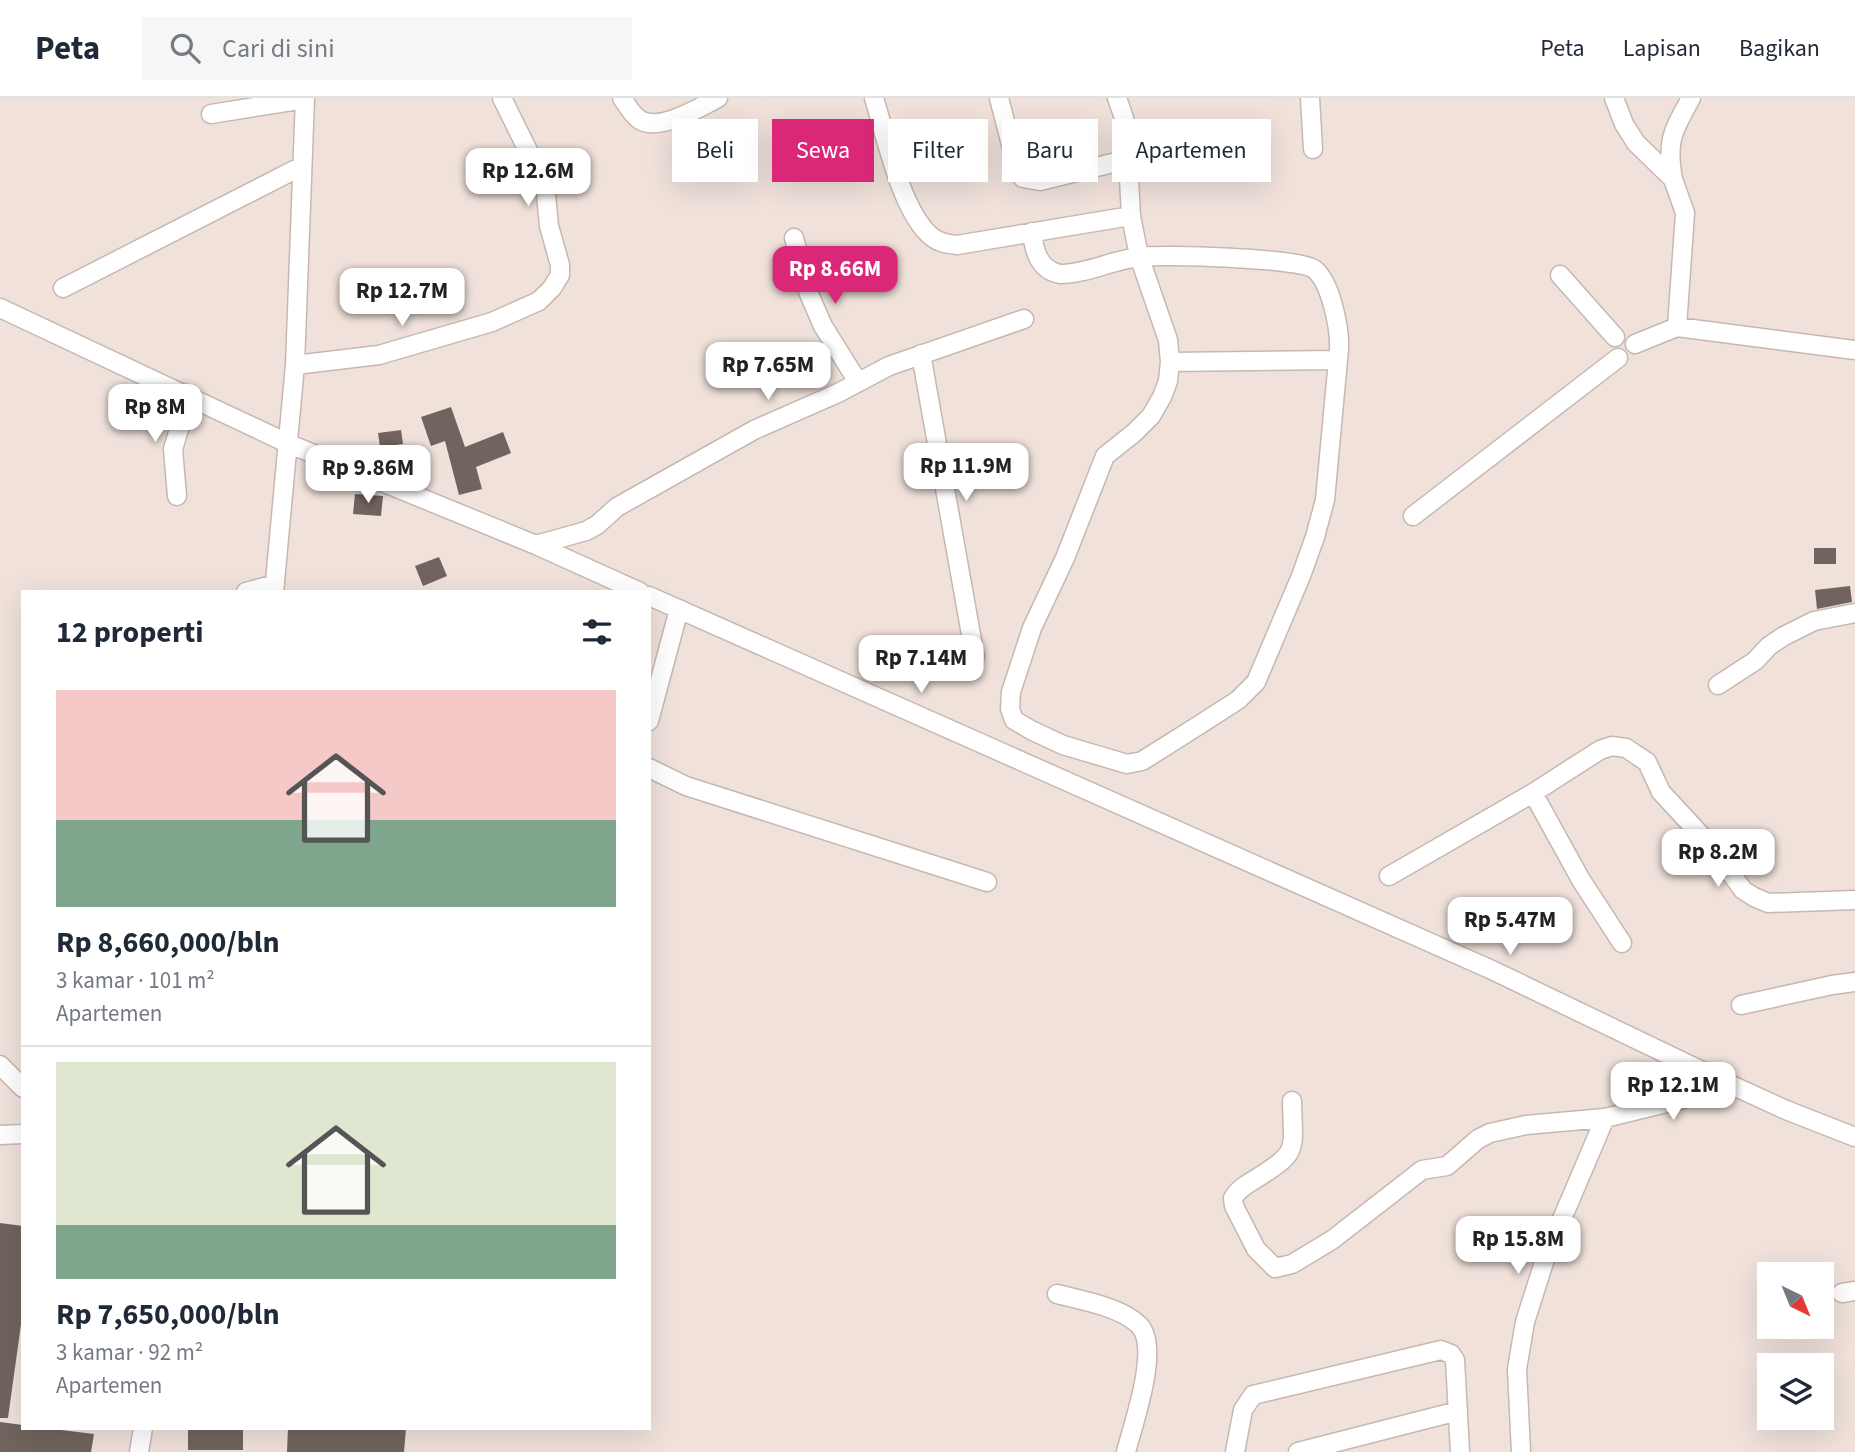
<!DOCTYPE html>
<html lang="id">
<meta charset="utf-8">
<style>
:root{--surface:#fff;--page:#f6f6f7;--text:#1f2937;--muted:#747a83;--line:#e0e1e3;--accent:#db2777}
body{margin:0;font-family:"Source Sans 3",sans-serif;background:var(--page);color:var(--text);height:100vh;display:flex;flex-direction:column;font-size:26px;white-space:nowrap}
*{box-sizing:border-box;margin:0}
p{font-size:23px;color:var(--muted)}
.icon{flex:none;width:38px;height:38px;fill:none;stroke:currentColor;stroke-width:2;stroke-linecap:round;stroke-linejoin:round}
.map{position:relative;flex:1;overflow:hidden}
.panel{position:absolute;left:21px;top:492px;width:630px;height:840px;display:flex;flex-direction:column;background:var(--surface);border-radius:0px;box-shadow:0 7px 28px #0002}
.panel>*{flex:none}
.top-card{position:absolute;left:672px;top:21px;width:665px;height:63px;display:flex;gap:14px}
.needle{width:46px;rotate:137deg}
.fabs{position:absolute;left:1757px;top:1164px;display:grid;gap:14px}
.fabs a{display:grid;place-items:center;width:77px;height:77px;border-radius:0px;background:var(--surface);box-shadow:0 7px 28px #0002;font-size:35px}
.price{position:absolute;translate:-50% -60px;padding:0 16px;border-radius:14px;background:#fff;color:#222;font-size:23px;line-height:46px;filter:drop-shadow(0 2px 4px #0008)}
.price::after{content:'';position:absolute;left:50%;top:42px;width:21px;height:16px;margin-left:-10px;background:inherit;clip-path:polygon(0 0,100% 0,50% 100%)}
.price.active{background:var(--accent);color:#fff}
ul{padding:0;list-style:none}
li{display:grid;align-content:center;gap:14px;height:371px;padding:0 35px}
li+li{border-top:2px solid var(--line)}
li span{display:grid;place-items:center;height:217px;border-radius:0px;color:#555}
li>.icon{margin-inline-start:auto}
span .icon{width:126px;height:126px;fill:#fffc;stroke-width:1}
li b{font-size:30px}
h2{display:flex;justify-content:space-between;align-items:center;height:84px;padding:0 35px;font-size:30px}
.tag{padding:0 24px;border-radius:0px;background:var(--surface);box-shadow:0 7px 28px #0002;font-size:24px;line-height:63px}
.tag.active{background:var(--accent);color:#fff}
header{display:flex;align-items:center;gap:42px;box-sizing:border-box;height:98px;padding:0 35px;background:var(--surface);border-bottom:2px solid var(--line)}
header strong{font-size:33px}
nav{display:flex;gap:38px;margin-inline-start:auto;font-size:24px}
.search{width:490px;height:63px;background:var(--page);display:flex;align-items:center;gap:18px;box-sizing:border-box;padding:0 24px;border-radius:0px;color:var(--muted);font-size:26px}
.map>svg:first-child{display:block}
.building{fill:#71645f}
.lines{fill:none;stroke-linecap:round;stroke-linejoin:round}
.minor-casing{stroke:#c6b8b1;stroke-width:21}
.minor{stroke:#fff;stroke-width:18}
</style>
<header>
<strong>Peta</strong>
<div class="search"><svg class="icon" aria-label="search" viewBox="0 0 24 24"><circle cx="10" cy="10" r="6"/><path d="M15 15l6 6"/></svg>Cari di sini</div>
<nav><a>Peta</a><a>Lapisan</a><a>Bagikan</a></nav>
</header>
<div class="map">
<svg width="1855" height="1354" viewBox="0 0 1855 1354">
<rect width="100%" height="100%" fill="#f0e1db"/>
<!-- building -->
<path class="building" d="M451,309L465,349L503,334L511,355L476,369L482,391L459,397L445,343L431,348L421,319Z
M401,332L403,346L380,349L378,335Z
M355,396L383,398L381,418L353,416Z
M1814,450H1836V466H1814Z
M439,459L447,478L423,488L415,468Z
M1850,488L1852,504L1817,511L1815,492Z
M0,1125L23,1128V1212L8,1320H0Z
M0,1324L23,1327V1330H45L94,1336L91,1354H0Z
M188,1330H243V1352H188Z
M288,1330H406L404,1354H287Z"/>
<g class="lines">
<defs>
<path id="minor" d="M622,0C627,7 632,17 640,22C660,34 700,9 718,0
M874,0C886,38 901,114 932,139C939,145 949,146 957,147L1131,118
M999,0L1018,74L1023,80L1040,83L1129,61
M1310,0L1313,51
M1614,0L1624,26L1636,45L1673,81L1685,115L1677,229
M211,16L305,1
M1673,81C1666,42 1673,33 1691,0
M1032,134C1034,153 1039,172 1060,176C1087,176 1112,162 1139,159C1161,156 1300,160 1314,171C1331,184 1340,231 1339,251L1325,402L1315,439L1301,478L1256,584L1238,602L1196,629L1142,663L1127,666L1063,647L1031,632L1014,622L1010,611L1011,594L1032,530L1065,460L1105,358L1134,335L1151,318L1162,299L1168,283L1170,264L1168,242L1139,158L1131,118L1127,41L1124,20L1117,0
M794,140L809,196L823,228L858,284
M1560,177L1615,239
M63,190L302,68
M0,210L287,345L536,447L640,494
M1635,246L1677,229L1855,252
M921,256L975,559
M1170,264L1338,262
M295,267L379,257L492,224L539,203L552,190L560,177V167L549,128L545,87L502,0
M177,398L173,351L185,312L186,296
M1413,418L1618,260
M536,447L586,433L597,427L617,409L754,332L838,295L889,268L1024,221
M246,494L275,486
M274,494L295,267L305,0
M649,498L1492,872L1727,985L1786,1012L1855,1039
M1718,587L1755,563L1769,548L1784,538L1814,523L1855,515
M649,623L679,511
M649,670L686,688L987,784
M1533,695L1581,782L1622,845
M1389,778L1533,695L1600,652L1612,648L1626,650L1647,664L1661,694L1711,748L1743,792L1754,799L1768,805L1855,802
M1741,907L1832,887L1855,884
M0,967L23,990
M1292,1003C1293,1055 1300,1053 1254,1082C1246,1087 1238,1091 1233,1100L1234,1108L1256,1151L1275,1170L1292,1166L1332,1142L1422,1072L1447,1068L1478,1041L1490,1035L1526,1027L1605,1020L1691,999L1727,985
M0,1037L23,1036
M1842,1195L1855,1193
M1057,1196C1081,1202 1121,1209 1139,1227C1161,1249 1133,1326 1126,1354
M139,1354L143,1330
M1235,1354L1243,1312L1253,1297L1441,1252L1451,1256L1455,1262L1460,1354
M1298,1354L1458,1313
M1521,1354L1517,1271L1525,1224L1545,1161L1605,1020"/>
</defs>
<!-- minor casing -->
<use href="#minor" class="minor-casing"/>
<!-- minor -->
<use href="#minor" class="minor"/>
</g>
</svg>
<div class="fabs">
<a><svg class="needle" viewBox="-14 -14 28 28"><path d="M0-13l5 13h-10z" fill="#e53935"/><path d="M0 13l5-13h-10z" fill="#747a83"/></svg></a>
<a><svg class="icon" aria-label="layers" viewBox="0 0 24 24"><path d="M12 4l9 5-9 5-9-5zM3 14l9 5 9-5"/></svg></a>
</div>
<b class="price" style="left:528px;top:110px">Rp 12.6M</b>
<b class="price active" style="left:835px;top:208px">Rp 8.66M</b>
<b class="price" style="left:402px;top:230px">Rp 12.7M</b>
<b class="price" style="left:768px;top:304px">Rp 7.65M</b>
<b class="price" style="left:155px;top:346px">Rp 8M</b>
<b class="price" style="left:966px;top:405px">Rp 11.9M</b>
<b class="price" style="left:368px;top:407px">Rp 9.86M</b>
<b class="price" style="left:921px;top:597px">Rp 7.14M</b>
<b class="price" style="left:1718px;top:791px">Rp 8.2M</b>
<b class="price" style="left:1510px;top:859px">Rp 5.47M</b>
<b class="price" style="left:1673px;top:1024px">Rp 12.1M</b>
<b class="price" style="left:1518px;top:1178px">Rp 15.8M</b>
<div class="top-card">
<a class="tag">Beli</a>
<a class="tag active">Sewa</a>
<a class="tag">Filter</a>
<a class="tag">Baru</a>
<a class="tag">Apartemen</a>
</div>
<section class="panel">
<h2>12 properti<svg class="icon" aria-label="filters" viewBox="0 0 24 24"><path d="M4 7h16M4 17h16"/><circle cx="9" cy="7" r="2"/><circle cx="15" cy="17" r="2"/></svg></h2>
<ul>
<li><span style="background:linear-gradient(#f6c9c9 60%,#7fa58c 0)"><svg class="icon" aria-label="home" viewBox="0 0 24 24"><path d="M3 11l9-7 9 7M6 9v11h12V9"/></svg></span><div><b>Rp 8,660,000/bln</b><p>3 kamar · 101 m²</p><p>Apartemen</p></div></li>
<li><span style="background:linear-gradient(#dfe7d0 75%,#7fa58c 0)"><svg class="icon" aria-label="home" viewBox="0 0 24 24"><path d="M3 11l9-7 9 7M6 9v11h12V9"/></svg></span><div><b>Rp 7,650,000/bln</b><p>3 kamar · 92 m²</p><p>Apartemen</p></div></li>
</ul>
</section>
</div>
